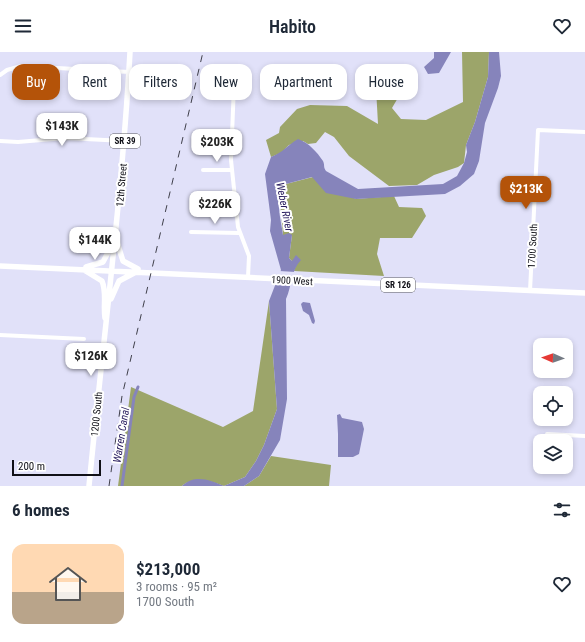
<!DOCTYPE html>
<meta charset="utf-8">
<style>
:root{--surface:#fff;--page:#f6f6f7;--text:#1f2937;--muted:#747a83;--line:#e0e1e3;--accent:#b45309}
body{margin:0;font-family:"Roboto Condensed",sans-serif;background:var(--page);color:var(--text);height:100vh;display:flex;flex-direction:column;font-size:15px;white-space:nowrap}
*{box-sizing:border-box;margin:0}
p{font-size:13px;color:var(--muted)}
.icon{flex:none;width:22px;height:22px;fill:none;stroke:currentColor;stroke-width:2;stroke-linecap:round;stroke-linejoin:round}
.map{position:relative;height:434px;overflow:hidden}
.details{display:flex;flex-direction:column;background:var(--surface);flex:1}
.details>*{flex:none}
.top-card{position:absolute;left:12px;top:12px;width:561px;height:36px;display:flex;gap:8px}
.needle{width:26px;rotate:272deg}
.tools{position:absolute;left:533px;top:286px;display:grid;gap:8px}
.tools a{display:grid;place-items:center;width:40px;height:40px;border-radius:8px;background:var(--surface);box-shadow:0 2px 6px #0003;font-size:20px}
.scale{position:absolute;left:12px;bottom:10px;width:89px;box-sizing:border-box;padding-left:4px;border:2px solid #101017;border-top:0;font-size:11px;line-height:14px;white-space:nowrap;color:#101017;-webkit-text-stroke:3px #fff;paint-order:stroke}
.price{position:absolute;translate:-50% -34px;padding:0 9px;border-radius:8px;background:#fff;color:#222;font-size:13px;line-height:26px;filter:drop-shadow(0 1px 2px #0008)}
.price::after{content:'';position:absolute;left:50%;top:24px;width:12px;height:9px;margin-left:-6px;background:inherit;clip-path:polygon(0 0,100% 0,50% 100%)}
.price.current{background:var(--accent);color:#fff}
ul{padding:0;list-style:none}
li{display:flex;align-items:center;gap:12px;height:100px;padding:0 12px}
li+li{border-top:1px solid var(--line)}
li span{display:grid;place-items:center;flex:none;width:112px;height:80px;border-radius:12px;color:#555}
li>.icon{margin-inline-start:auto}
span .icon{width:48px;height:48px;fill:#fffc;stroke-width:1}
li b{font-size:17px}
h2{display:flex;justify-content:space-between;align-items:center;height:48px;padding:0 12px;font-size:17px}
.pill{padding:0 14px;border-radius:12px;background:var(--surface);box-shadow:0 2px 6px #0003;font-size:14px;line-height:36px}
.pill.current{background:var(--accent);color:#fff}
header{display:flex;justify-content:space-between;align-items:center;height:52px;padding:0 12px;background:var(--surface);font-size:18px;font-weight:600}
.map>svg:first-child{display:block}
.forest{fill:#9ca56a}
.water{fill:#8684bb}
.pier{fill:#e1e1f9}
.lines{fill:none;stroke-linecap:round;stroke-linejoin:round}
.canal{stroke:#8684bb;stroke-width:3}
.minor{stroke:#fff;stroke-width:4}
.major{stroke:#fff;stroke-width:5.5}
.rail{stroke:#3f3f4a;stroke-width:1;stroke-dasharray:7 7;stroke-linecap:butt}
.labels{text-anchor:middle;stroke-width:4;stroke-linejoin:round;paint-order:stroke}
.shield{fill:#fff;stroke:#58585d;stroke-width:1}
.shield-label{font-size:9px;font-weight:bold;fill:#101017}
.street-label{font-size:10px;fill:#101017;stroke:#fff}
.water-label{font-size:11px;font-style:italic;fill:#271b5d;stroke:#fff}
</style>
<header><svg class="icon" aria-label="menu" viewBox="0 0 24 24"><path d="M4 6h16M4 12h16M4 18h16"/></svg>Habito<svg class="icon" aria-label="heart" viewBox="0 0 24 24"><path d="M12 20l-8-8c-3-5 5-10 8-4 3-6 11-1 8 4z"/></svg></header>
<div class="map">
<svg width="585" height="434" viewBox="0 0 585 434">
<rect width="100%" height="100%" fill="#e1e1f9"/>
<!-- forest -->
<path class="forest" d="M462,0H489L488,25L475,70L466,93L464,111L458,115L434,123L417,133L389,134L349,104L334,85L325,80L316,91L308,92L303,89L289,93L281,101L271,105L266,88L279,81L280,75L297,57L310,53L347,54L378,72L376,36L385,18L406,32L392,56L401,67L426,68L463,50Z
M313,125L356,147L394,144L399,155L422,156L426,164L412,186H380L377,202L384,224L294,219L296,213L289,206L292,183H283L279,138L282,133Z
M269,249L277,357L264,393L256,409L245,425L224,434C212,429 193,424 182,434H118L131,335L223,375L253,359Z
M271,404L331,413L329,434H244L259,424Z"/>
<!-- water -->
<path class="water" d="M434,0H451L439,21L428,22L424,15L434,6Z
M489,0H499L501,24L498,36L485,71L479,109L474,122L460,134L445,142L356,147L326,141L312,125L282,133C275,147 281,168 283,183L289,181L292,183L289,206L292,209L296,203L301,208C291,218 292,234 286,247L287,347L280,388L259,424L244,434H182C195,422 210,428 224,434L245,425L256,409L264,393L277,357L269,249L281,218L270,179L271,168L265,122L271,105C282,101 288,93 298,87C309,91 317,100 323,109C325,113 323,115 326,119L358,137L443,132L457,124L464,111L467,100L466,93L475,70L488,25Z
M303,250L310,251L315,269L314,272L312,271L309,263L303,259L301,252Z
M340,362L342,366L362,370L364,377L359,402L353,405H338V382L337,363Z"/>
<!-- pier -->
<path class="pier" d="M279,219L296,220L293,234L273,233Z"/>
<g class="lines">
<!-- canal -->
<path class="canal" d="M122,434L134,345L138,335"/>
<!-- minor -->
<path class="minor" d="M0,23L7,18L21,14L129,20
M234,33L231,108L238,175L249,204L248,225
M0,89L18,90L65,86L125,89
M203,118H231
M191,180L239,181
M530,239L538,78L585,80
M0,283L84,287
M547,382L585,384"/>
<!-- major -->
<path class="major" d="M117,190L123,209L138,217
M0,214L585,241
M86,215L103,210L113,191
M84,218L102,229C107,241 103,253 105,266
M111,247L119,229L136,220
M89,434C103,289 122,145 130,0"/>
<!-- rail -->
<path class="rail" d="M109,434L122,344L203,0"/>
</g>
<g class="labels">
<!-- shield labels -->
<g class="shield">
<rect x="110" y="82" width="30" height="14" rx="3"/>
<rect x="381" y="226" width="34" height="14" rx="3"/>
</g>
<g class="shield-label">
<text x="125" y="92">SR 39</text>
<text x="398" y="236">SR 126</text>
</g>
<!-- street labels -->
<g class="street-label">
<text transform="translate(121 133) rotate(-85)" y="4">12th Street</text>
<text transform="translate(532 194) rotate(-87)" y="4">1700 South</text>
<text transform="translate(292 228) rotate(3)" y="4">1900 West</text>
<text transform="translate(96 362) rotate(-84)" y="4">1200 South</text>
</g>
<!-- water labels -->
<g class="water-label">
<text transform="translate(285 155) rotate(79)" y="4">Weber River</text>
<text transform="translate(121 383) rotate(-81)" y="4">Warren Canal</text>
</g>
</g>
</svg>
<div class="tools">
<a><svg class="needle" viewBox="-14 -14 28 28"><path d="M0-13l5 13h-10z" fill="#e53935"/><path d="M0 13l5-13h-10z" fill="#747a83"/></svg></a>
<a><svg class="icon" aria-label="locate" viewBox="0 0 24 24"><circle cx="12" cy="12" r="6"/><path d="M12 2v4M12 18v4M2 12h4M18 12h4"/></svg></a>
<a><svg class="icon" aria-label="layers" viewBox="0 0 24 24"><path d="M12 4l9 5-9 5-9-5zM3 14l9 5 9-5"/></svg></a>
</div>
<div class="scale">200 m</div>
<b class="price" style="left:62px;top:95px">$143K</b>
<b class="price" style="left:217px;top:111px">$203K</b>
<b class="price current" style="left:526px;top:158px">$213K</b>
<b class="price" style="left:215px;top:173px">$226K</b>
<b class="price" style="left:95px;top:209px">$144K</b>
<b class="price" style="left:91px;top:325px">$126K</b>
<div class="top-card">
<a class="pill current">Buy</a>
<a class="pill">Rent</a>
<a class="pill">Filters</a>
<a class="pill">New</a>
<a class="pill">Apartment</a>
<a class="pill">House</a>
</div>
</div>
<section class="details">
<h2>6 homes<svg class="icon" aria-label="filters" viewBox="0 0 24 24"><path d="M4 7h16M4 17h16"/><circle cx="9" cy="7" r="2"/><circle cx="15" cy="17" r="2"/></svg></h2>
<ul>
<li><span style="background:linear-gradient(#ffd9b3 60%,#b9a48a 0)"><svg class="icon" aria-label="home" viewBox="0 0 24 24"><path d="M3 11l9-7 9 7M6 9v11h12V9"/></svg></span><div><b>$213,000</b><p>3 rooms · 95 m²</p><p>1700 South</p></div><svg class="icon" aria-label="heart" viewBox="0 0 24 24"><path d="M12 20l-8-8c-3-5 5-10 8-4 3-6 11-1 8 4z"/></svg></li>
</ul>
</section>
